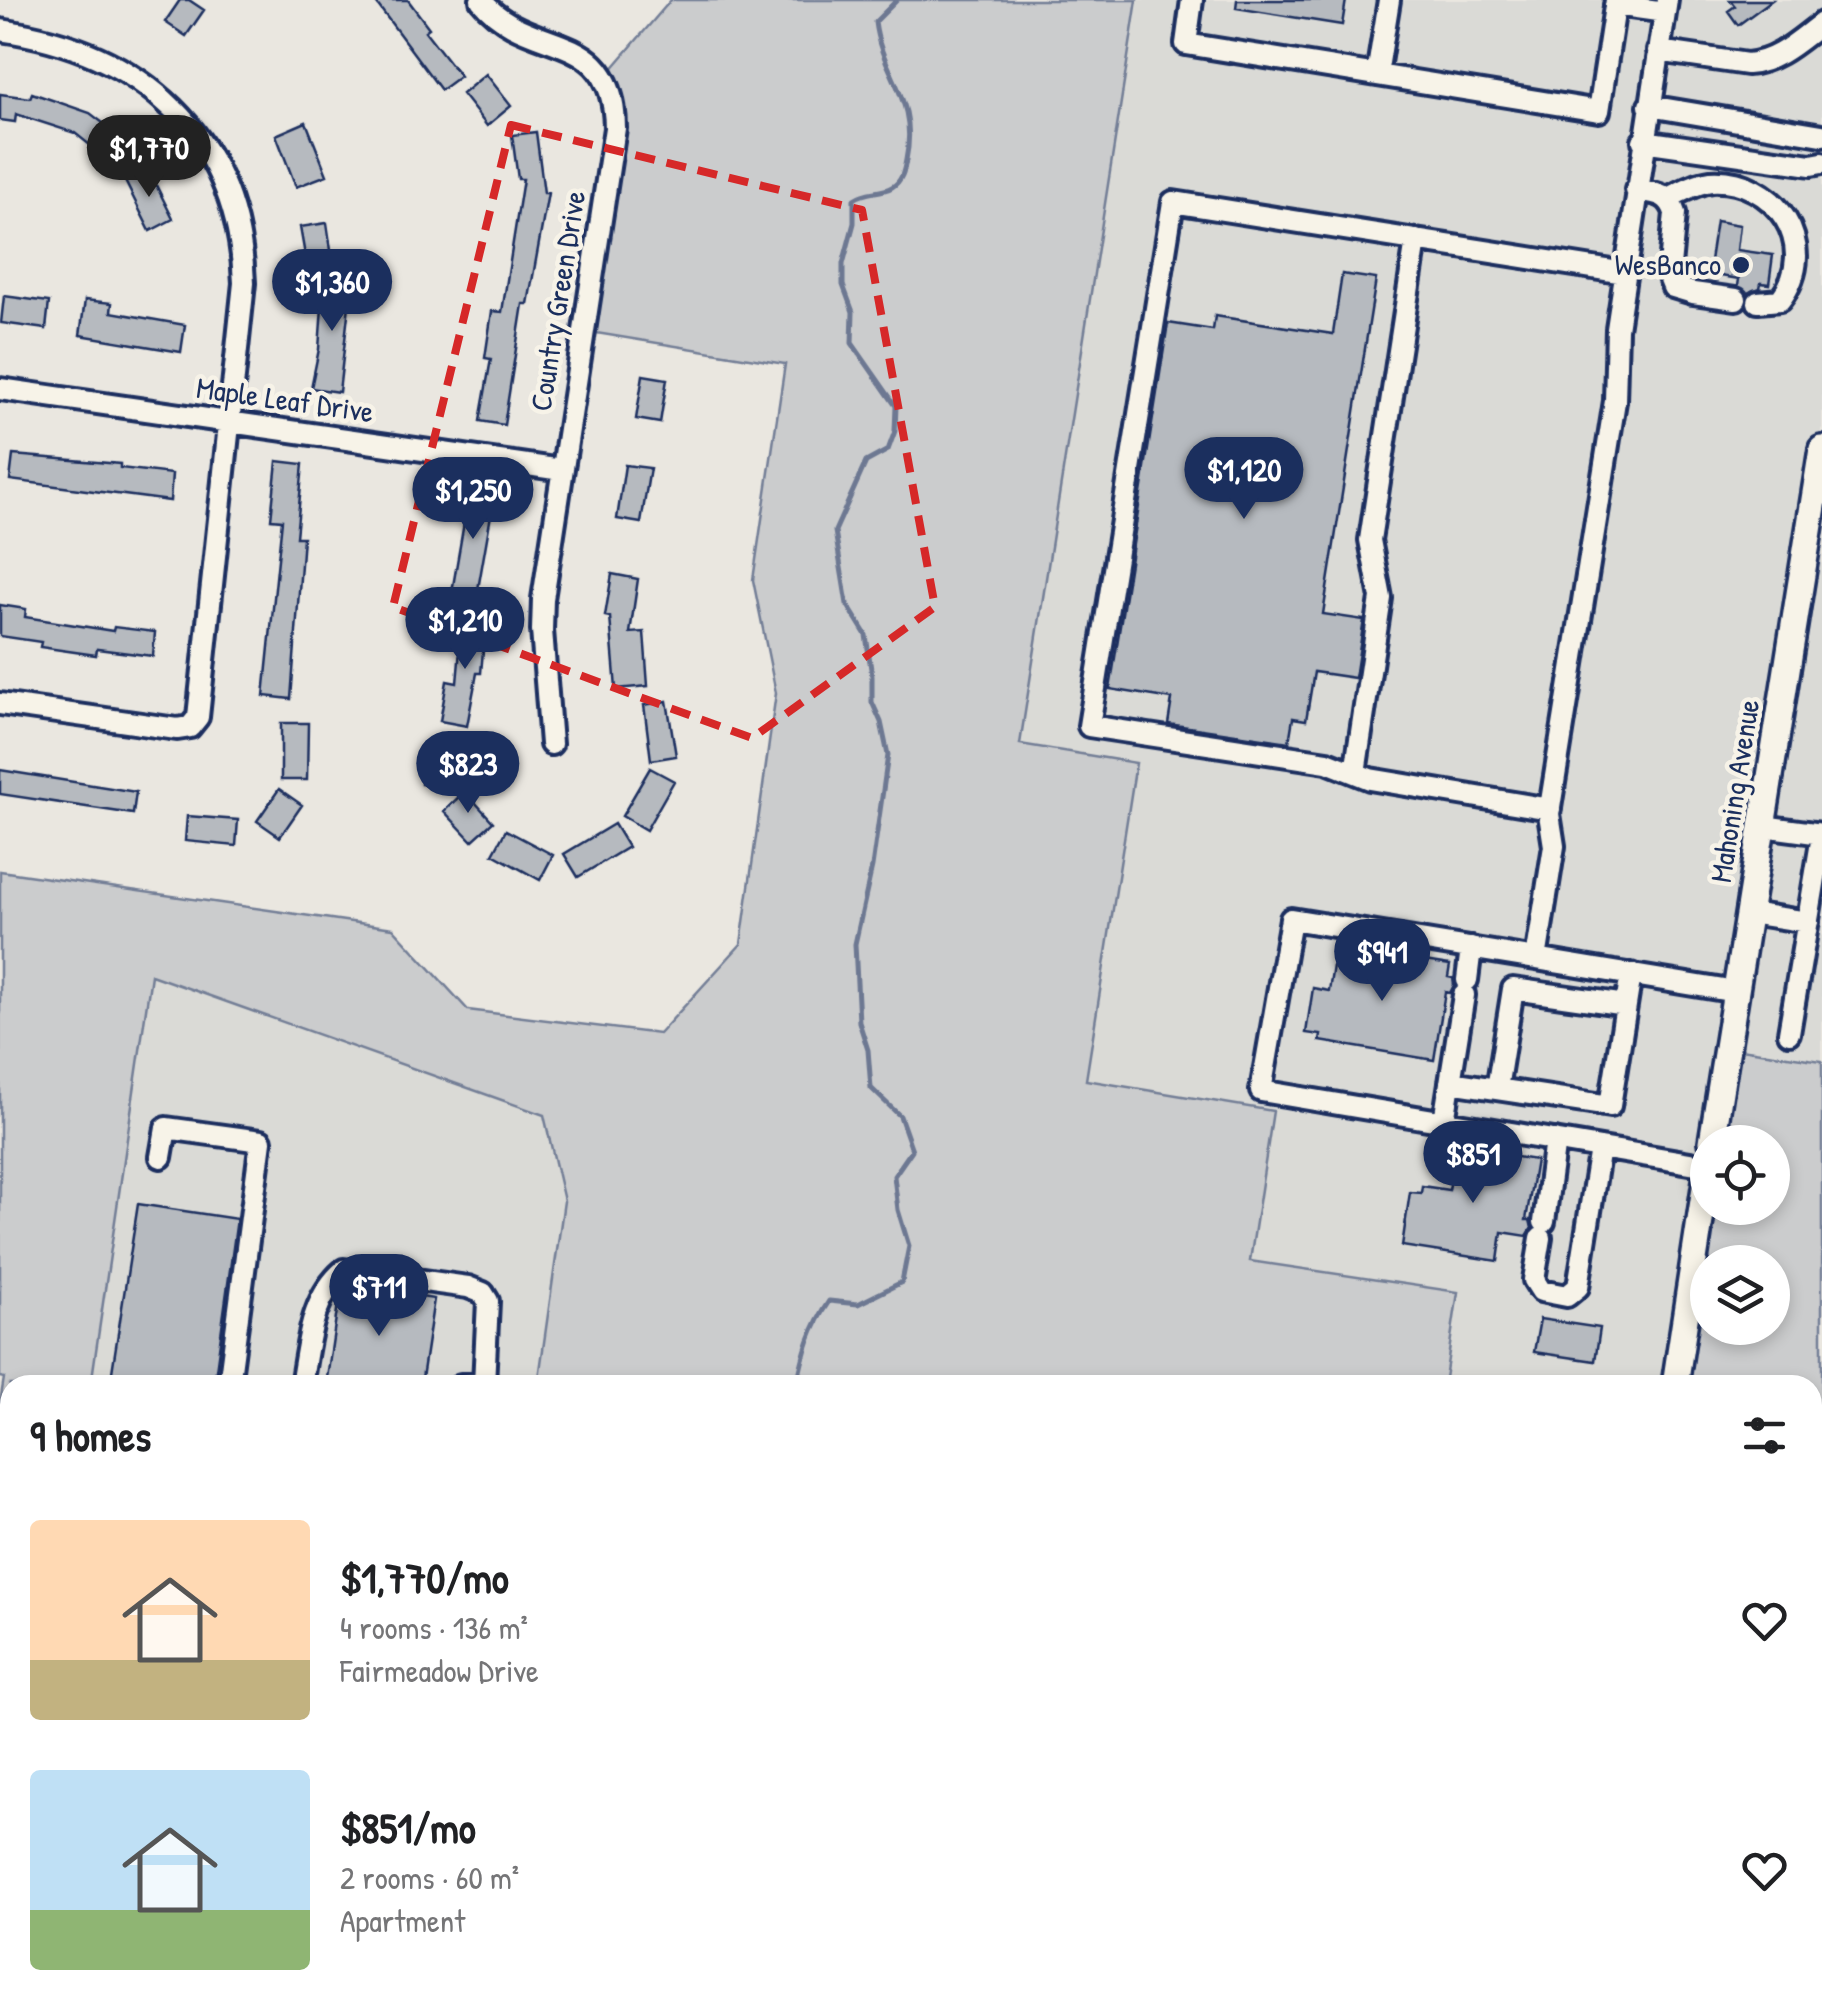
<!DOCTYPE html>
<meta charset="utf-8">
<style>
:root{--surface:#fff;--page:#f6f6f6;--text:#202124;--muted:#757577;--accent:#1b2f5e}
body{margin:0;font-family:"Patrick Hand",sans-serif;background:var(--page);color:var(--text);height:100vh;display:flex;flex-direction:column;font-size:38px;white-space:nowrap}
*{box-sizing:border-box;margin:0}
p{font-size:32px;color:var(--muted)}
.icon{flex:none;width:55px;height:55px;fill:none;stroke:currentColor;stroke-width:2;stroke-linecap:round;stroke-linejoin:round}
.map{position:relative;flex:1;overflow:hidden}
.drawer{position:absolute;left:0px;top:1375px;width:1822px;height:642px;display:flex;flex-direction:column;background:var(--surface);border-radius:30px 30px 0 0;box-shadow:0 5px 15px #0003}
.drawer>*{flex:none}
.fabs{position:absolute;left:1690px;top:1125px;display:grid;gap:20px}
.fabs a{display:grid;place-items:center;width:100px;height:100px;border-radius:50%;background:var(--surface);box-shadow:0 5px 15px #0003;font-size:50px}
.price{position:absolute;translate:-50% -85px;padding:0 22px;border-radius:35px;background:var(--accent);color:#fff;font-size:32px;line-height:65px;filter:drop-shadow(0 2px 5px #0008)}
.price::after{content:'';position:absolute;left:50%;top:60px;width:30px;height:22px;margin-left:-15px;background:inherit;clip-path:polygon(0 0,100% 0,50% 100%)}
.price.selected{background:#222;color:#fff}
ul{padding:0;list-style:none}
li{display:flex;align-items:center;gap:30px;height:250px;padding:0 30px}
li span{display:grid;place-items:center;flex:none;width:280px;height:200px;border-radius:10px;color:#555}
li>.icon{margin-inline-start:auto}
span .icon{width:120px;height:120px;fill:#fffc;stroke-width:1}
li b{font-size:42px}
h2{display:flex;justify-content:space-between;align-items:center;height:120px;padding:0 30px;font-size:42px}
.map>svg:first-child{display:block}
.built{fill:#dadad6}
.green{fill:#cbcccd;stroke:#737e96;stroke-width:2.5;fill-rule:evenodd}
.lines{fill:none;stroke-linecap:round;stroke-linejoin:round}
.stream{stroke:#6d7892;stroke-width:5}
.building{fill:#b6babf;stroke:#1b2f5e;stroke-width:2.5}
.minor-casing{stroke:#1b2f5e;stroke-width:28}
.major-casing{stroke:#1b2f5e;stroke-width:32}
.minor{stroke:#f7f3e8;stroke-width:20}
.major{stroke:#f7f3e8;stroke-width:25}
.marked{fill:none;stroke:#d62828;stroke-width:8;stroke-dasharray:20 12;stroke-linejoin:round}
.poi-dot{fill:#1b2f5e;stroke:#f7f3e8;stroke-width:4}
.labels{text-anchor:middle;stroke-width:9;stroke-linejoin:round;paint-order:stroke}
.poi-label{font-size:30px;fill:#1b2f5e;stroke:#f7f3e8;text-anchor:end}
.street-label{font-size:30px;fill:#1b2f5e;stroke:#f7f3e8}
</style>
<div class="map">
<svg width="1822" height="2016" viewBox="0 0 1822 2016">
<rect width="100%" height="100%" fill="#eae7e0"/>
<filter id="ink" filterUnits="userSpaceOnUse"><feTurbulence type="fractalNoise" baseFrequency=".01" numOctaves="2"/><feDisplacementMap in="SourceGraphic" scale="20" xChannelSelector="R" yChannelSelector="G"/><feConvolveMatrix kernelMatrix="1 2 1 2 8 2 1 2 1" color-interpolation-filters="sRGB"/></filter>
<g filter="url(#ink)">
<!-- built -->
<path class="built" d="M1137,0H1822V1061L1728,1047L1708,1142L1707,1168L1675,1385H1444L1458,1292L1250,1262L1273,1111L1086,1080L1136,764L1020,744Z
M151,975L544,1115L563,1203L538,1385H91Z
M0,1633L10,1635V2008H338L337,2016H0Z
M1813,1970L1822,1972V2016H1366L1367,2008H1812Z
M615,2008H1026L1025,2016H614Z"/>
<!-- green -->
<path class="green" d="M671,0H1137L1020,744L1136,763L1086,1080L1273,1111L1250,1261L1458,1292L1444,1385H538L564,1201L544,1115L151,975L91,1385H10V1635L0,1633V1403L4,1378L0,1377V871L393,928L468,1010L659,1034L741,944L776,693L753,580L785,364L584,331L615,128L604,78Z
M1727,1047L1822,1061V1972L1812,1970V1385H1675L1708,1208H1772V1142H1712ZM1708,1262H1772V1328H1708Z
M338,2008H615L614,2016H337Z
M1026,2008H1367L1366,2016H1025Z"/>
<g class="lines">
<!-- stream -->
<path class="stream" d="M797,1385C803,1354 811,1327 829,1301L858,1304L902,1282L909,1246L898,1210L894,1176L912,1150L900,1116L871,1088L868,1050L859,1022L855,944L872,867L888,755L881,722L872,702V676L866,635L847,604L835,531L866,462L888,450L895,431L896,406L852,343L853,312L843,285V264L854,223V199C867,190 880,194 892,187C902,181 904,171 906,160C919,98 881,74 875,22L897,0
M556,2008L564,2016"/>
</g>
<!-- building -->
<path class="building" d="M180,0H189L204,10L186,36L165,22Z
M374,0H408L429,28L425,31L460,76L441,90Z
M1237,0H1346L1342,25L1236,8Z
M1730,0H1772L1738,25L1728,11L1735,6Z
M486,74L511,106L487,126L462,94Z
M32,93L90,113L132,145L116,166L75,133L16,114L15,122L0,120V94L30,98Z
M306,122L327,175L296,187L276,135Z
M536,132L544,193H548L528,304H523L504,425L480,421L491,359L485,358L492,311L502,312L523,179H518L512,135Z
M148,169L173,219L150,231L125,181Z
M1716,221L1740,225L1737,250L1773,255L1769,284L1761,283L1760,288L1748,293L1738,286L1739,279L1708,274Z
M327,223L332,257L306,261L300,227Z
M1342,274L1376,279L1323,614L1364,620L1355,678L1314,672L1306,720L1293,718L1289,742L1168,724L1172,699L1110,689L1168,323L1213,330L1215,316L1333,334Z
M324,278L352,280L339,392L311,388L319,349Z
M4,296L49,302L46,329L1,323Z
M85,300L112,303L111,312L185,325L181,352L80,335Z
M643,375L667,379L660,423L636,419Z
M13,455L120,464V468L172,474L170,501L10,480Z
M277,461L303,464L296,537H303L291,699L264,696L282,520L271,519Z
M625,465L650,468L641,523L617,519Z
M470,488L495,492L477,595L452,592Z
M612,574L638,579L630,633L644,632L648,686L616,689L610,617L605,616Z
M0,605L26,609L25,617L113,631L114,627L155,632L153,656L97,649L96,655L40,647L41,642L0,636Z
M463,616L486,617L481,673H477L467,726L440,721L447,681L457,683Z
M667,701L676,756L651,760L644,705Z
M281,723H308L307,780H281Z
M421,759L458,760V785L421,784Z
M650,768L674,781L646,830L622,816Z
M0,770L136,792L133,814L0,794Z
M279,789L302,805L280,837L257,821Z
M465,791L493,822L472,841L444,811Z
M187,816L238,820L236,846L185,841Z
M614,824L628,847L578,877L564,854Z
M506,830L553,855L540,880L493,854Z
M1336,947L1450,965L1448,977L1453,978L1454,985L1450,993L1445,992L1434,1060L1320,1041L1321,1035L1306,1033L1313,988L1329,991Z
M1456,1148L1536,1160L1526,1220H1530L1532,1228L1527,1236L1502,1232L1498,1261L1402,1246L1410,1192L1421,1193L1422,1186L1449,1190Z
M138,1204L237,1219L214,1385H110Z
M348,1286L434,1299L421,1385H326L339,1297Z
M1540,1319L1600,1328L1595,1361L1534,1352Z"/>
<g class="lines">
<defs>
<path id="minor" d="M481,0C529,59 614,24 615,128L543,599L542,630L551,744
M1192,0L1186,44L1599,111L1616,0
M1667,0L1617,329L1615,401L1549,814L1554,846L1536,959L1736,992
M1615,5L1665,12
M0,30C140,50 239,135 244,283L198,717L190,727L177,729L0,704
M1658,51L1747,64C1777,62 1799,40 1822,23
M1377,75L1389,0
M1649,106L1822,135
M1643,141L1811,165L1822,163
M1636,190C1655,193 1669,193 1675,213L1669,277L1673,287L1693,293L1736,299
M1668,198C1682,191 1696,183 1711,181C1775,177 1822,246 1780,300L1758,302
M0,389L562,470
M1355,773L1381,598L1370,540L1416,240
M1550,809L1370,779L1327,762L1089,726L1173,202L1625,273
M1763,826L1822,834
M1749,913L1808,922
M1536,959L1291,919L1261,1091L1708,1166
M1467,980L1471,948
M1789,1033L1822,836
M1450,1082L1610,1106L1631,974
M1497,1089L1513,989L1626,1005
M1444,1121L1464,995
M161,1157L166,1128L261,1141L229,1385
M1544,1222L1555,1140
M1541,1238L1534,1280L1541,1291L1567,1296L1578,1287L1600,1148
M301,1385C309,1343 310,1299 344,1270L468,1287L483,1293L488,1301L484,1384L461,1385
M0,1633L10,1635
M1812,1970L1822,1972
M759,2016L760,2008
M1007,2016L1008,2008
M1395,2016L1396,2008"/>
<path id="major" d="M1712,1142L1822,449
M1675,1385L1708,1168
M1578,2016L1580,2008"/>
</defs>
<!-- minor casing -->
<use href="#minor" class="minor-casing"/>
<!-- major casing -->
<use href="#major" class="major-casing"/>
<!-- minor -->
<use href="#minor" class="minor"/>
<!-- major -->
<use href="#major" class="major"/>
</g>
</g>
<!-- marked area -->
<path class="marked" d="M511,125L862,210L935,607L752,738L393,607Z"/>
<!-- markers -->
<circle class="poi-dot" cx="1741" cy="265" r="10"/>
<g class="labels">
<!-- poi labels -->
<g class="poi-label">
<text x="1721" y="275">WesBanco</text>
</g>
<!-- street labels -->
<g class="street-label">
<text transform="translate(558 301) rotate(-81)" y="10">Country Green Drive</text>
<text transform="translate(285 400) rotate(8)" y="10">Maple Leaf Drive</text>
<text transform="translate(1735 791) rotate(-81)" y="10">Mahoning Avenue</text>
</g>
</g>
</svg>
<div class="fabs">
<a><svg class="icon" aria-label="locate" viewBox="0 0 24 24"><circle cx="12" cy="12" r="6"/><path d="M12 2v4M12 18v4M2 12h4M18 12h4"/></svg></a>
<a><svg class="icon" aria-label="layers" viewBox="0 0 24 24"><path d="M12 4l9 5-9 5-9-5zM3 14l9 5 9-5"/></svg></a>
</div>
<b class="price selected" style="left:149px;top:200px">$1,770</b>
<b class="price" style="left:332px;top:334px">$1,360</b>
<b class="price" style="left:1244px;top:522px">$1,120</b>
<b class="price" style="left:473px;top:542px">$1,250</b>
<b class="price" style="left:465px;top:672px">$1,210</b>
<b class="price" style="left:468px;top:816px">$823</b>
<b class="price" style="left:1382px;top:1004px">$941</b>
<b class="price" style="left:1473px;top:1206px">$851</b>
<b class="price" style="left:379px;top:1339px">$711</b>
<section class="drawer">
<h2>9 homes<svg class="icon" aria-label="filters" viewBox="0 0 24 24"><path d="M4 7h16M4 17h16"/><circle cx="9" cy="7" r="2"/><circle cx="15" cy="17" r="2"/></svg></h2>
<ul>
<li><span style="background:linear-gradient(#ffd9b3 70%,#c2b280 0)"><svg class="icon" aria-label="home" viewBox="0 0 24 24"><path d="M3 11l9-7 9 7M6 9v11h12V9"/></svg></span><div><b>$1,770/mo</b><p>4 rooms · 136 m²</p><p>Fairmeadow Drive</p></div><svg class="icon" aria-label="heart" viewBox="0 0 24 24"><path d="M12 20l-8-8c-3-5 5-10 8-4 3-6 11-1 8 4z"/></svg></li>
<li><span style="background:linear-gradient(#bfe0f5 70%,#8fb573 0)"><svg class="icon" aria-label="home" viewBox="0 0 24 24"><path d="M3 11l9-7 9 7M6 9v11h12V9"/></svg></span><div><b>$851/mo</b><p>2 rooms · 60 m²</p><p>Apartment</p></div><svg class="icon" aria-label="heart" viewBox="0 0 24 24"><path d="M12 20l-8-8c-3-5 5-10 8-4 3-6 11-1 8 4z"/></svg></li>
</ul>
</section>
</div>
